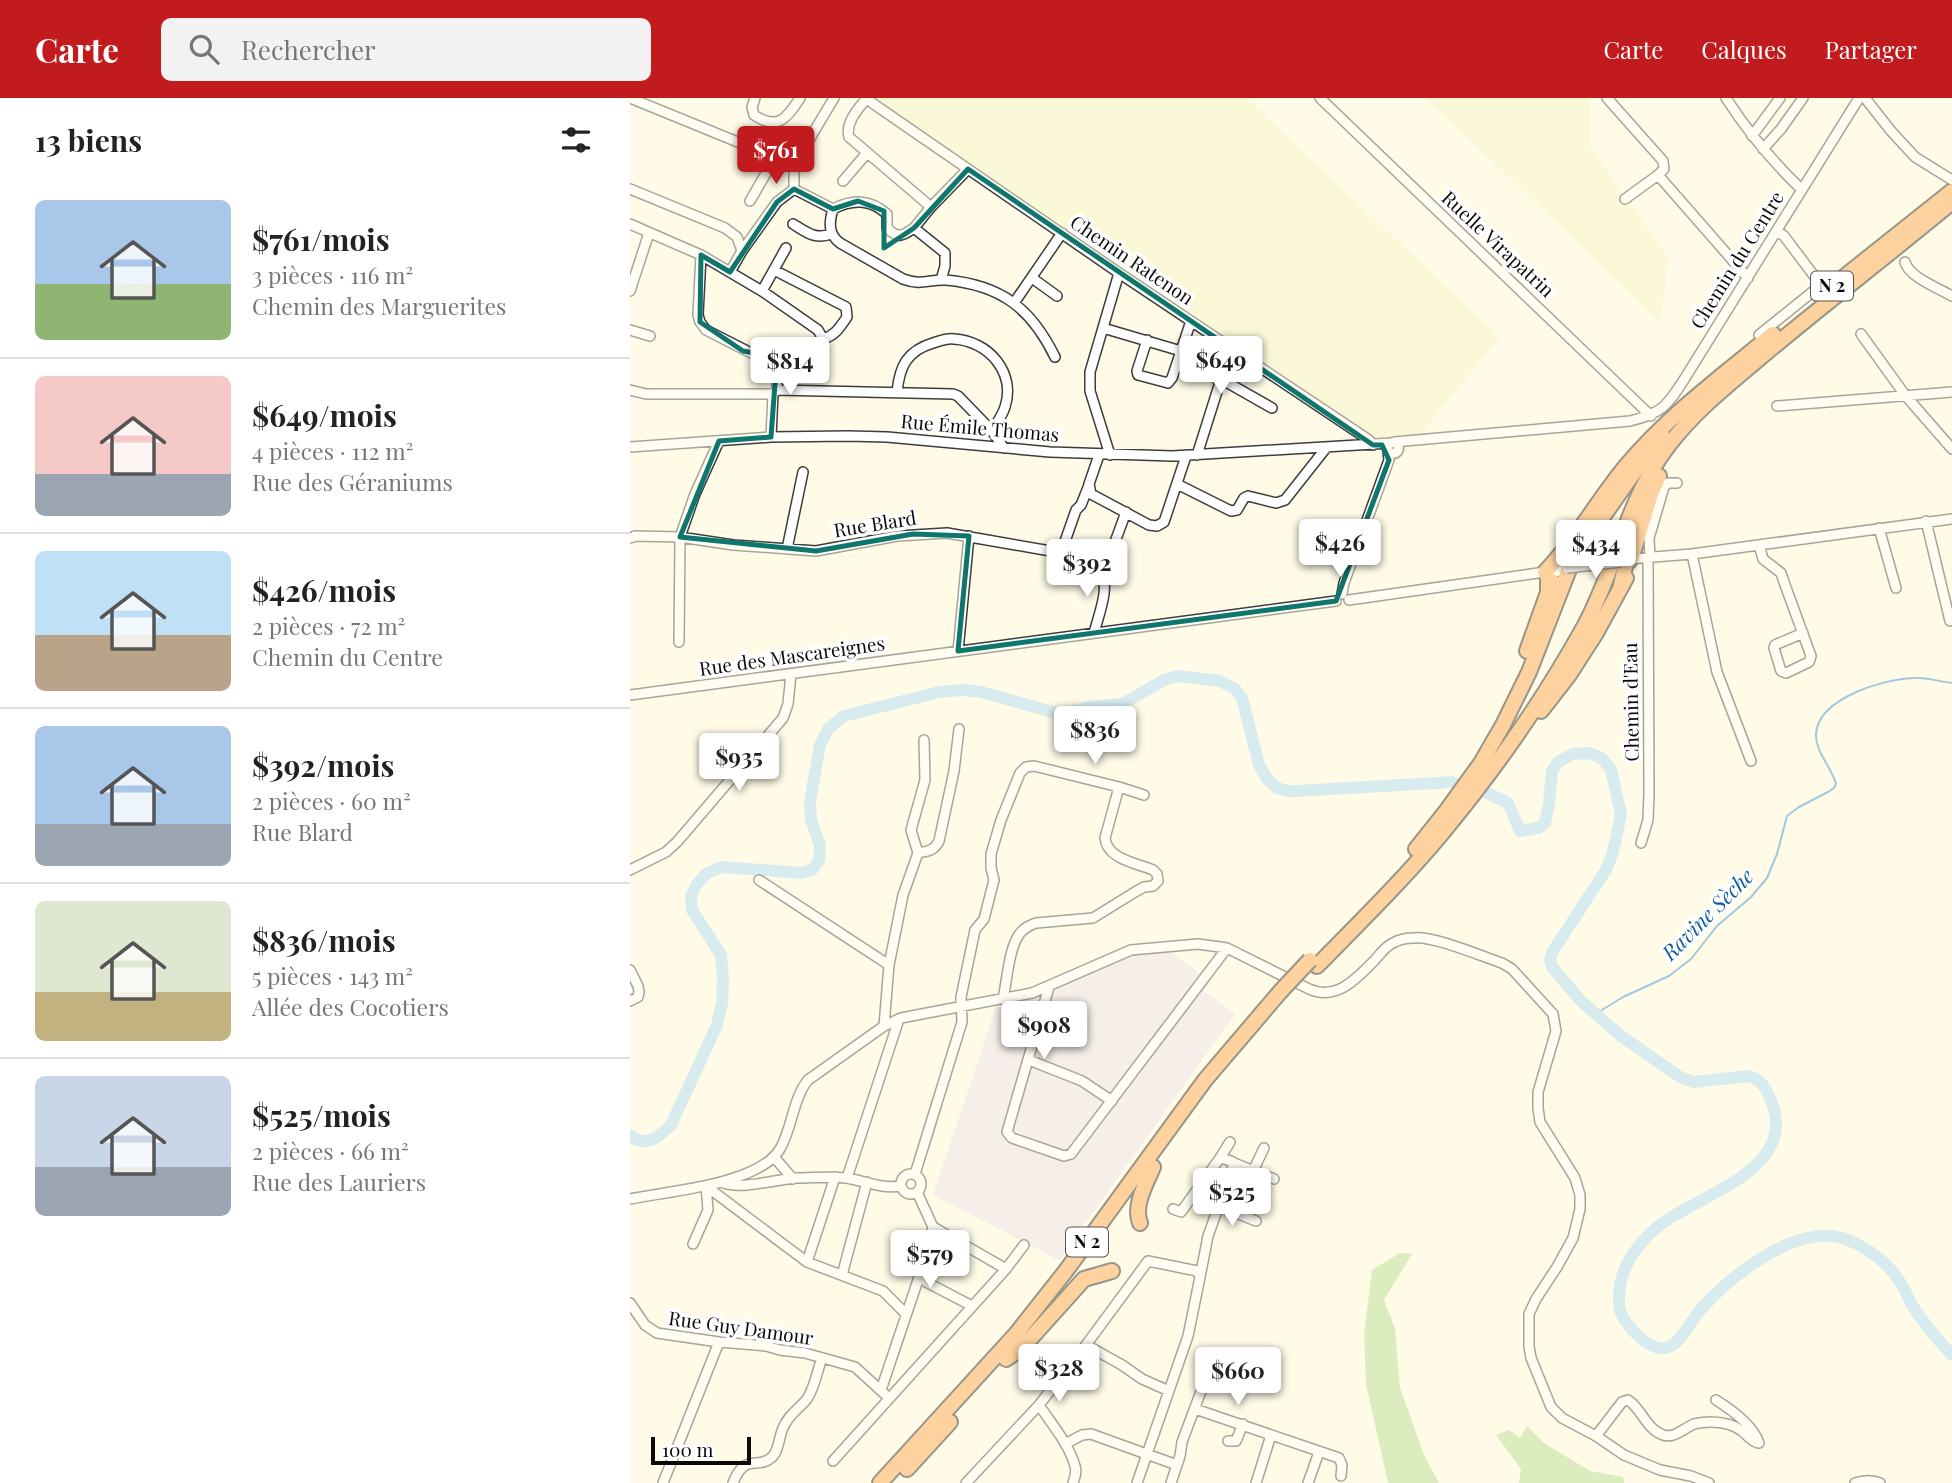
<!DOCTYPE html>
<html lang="fr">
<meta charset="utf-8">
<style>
:root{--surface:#fff;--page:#f2f2f2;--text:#222;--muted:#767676;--line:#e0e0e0;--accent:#c11b1e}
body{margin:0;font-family:"Playfair Display",serif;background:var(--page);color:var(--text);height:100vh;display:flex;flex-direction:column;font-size:26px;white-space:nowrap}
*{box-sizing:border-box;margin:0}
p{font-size:23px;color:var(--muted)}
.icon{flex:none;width:38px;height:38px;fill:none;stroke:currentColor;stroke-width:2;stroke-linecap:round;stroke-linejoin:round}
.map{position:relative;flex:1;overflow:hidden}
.sheet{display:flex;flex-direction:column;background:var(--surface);width:630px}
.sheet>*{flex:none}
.scale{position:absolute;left:21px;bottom:18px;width:100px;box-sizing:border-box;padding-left:7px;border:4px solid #0a0a0a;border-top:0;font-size:19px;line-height:24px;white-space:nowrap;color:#0a0a0a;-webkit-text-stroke:5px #fff;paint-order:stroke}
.price{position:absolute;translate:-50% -60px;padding:0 16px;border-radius:7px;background:#fff;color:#222;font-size:23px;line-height:46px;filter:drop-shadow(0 2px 4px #0008)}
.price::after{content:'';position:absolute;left:50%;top:42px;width:21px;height:16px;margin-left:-10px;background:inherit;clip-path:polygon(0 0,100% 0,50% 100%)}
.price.on{background:var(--accent);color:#fff}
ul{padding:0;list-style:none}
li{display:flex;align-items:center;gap:21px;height:175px;padding:0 35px}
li+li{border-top:2px solid var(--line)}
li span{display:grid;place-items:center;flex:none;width:196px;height:140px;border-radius:10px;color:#555}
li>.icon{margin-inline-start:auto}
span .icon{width:84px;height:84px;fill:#fffc;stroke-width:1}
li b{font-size:30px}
h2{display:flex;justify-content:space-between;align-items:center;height:84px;padding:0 35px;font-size:30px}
header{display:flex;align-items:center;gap:42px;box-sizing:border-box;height:98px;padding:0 35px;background:var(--accent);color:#fff}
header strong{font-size:33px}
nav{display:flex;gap:38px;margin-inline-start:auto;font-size:24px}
.search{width:490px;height:63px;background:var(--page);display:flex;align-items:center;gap:18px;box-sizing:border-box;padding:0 24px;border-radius:10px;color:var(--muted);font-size:26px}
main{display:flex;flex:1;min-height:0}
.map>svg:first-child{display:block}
.industrial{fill:#e9ddea}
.farmland{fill:#f6f3c6}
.forest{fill:#afdc8e}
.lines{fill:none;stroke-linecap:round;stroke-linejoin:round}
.stream{stroke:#2b8cd5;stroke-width:2}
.river{stroke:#a8d9fa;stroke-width:12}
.minor-casing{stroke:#3d3d3d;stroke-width:12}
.highway-casing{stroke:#1b1b1b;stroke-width:18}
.minor{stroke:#fff;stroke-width:9}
.highway{stroke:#fda046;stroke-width:14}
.minor-bridge-casing{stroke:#3d3d3d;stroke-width:12;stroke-linecap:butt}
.highway-bridge-casing{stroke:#1b1b1b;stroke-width:18;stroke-linecap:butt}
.minor-bridge{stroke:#fff;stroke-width:9}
.highway-bridge{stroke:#fda046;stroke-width:14}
.marked{fill:none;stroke:#0f766e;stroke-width:5;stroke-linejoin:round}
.labels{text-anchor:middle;stroke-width:7;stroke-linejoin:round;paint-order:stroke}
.shield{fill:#fff;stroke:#545454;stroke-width:2}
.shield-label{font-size:18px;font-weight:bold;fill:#0a0a0a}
.street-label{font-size:19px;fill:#0a0a0a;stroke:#fff}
.water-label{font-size:21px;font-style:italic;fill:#0e5ca1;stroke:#fff}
</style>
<header>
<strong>Carte</strong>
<div class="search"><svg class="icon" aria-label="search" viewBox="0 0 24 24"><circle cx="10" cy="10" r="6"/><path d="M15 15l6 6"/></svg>Rechercher</div>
<nav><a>Carte</a><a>Calques</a><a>Partager</a></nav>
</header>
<main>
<section class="sheet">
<h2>13 biens<svg class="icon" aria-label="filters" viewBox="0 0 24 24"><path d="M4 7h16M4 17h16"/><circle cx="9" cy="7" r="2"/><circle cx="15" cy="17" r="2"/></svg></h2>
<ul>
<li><span style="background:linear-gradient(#a9c7e8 60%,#8fb573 0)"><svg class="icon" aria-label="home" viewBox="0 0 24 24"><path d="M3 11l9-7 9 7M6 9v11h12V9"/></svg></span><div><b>$761/mois</b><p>3 pièces · 116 m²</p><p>Chemin des Marguerites</p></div></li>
<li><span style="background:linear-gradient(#f6c9c9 70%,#9aa5b1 0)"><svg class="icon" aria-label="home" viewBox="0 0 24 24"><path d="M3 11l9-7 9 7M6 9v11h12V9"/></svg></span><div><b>$649/mois</b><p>4 pièces · 112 m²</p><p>Rue des Géraniums</p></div></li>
<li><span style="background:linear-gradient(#bfe0f5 60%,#b9a48a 0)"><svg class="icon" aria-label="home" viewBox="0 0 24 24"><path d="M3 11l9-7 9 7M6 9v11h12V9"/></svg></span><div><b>$426/mois</b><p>2 pièces · 72 m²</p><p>Chemin du Centre</p></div></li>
<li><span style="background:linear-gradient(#a9c7e8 70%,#9aa5b1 0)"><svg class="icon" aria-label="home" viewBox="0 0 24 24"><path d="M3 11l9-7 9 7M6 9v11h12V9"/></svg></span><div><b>$392/mois</b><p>2 pièces · 60 m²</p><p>Rue Blard</p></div></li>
<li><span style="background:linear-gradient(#dfe7d0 65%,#c2b280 0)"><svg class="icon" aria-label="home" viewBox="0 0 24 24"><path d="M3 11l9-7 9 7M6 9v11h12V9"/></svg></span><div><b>$836/mois</b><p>5 pièces · 143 m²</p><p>Allée des Cocotiers</p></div></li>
<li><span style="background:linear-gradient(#c9d6e8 65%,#9aa5b1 0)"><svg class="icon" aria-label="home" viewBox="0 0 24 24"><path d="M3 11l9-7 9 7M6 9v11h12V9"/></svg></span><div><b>$525/mois</b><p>2 pièces · 66 m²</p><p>Rue des Lauriers</p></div></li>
</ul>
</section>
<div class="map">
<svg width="1322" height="1385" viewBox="0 0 1322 1385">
<rect width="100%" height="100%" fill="#fffbe7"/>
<!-- industrial -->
<path class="industrial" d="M540,853L580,883L574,893L605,916L429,1162L303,1097L366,909L402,900L498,858Z"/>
<!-- farmland -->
<path class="farmland" d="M244,0H616L870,239L773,358Z
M796,0H960V48L1039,161L1030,224Z"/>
<!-- forest -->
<path class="forest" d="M770,1155L782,1156L754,1202L765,1230L770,1290L794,1357L809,1385H758L736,1286L734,1236L742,1172Z
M897,1328L914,1345L960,1373L993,1379L994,1385H889L891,1371L866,1337L879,1332L890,1340Z"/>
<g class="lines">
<!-- stream -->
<path class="stream" d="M967,915L993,899L1039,878L1061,861L1087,828L1121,799L1137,780L1147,756L1157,718L1169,709L1198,694L1204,690L1206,686C1202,669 1185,654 1186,636C1188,599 1259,579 1289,580C1300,580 1311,584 1322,585"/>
<!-- river -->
<path class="river" d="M857,695L878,705L890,733L908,730L915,725L919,706L922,673L928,664L943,656L958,655L972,660L981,672L991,716L983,754L976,772L923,853L920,862L922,869L952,904L991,938L1050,979L1063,984L1119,978C1133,983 1137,992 1142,1005C1166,1068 1080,1094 1040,1120C1013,1137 988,1168 989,1201C989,1205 989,1209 990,1212C994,1227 1023,1259 1041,1248C1054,1241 1061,1222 1071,1211C1100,1179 1165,1126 1212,1140C1234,1147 1258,1164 1270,1184C1275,1191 1278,1200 1282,1207C1293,1225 1308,1242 1322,1257
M0,1037C15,1051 29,1039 41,1027L87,927L92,905L93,882L91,857L62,812L61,798L67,786L77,775L92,769L172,775L182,772L189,762L190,747L181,722L180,703L190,647L199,630L214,618L309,594L334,592L351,594L430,616L459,609L492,606L536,581L548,578L590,583L604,590L612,600L629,667L637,681L647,690L657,693H667L823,684"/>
<defs>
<path id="minor" d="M0,0L164,67
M125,0L122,9L124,17C148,33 157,20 170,0
M235,0L489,175L739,342L743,347
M690,0L1021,318
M977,0L1033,63L1034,71L1028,77L1118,180
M1096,0C1118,34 1142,63 1171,91
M1235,0L1261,33L1285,59L1322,82
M236,1C228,11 215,25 219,39L301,109
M1122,38L1150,0
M1133,51L1151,31L1173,0
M213,83L237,55
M0,91L95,130L107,139L112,153
M164,91L203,111C223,101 240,101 257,116V130C268,141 272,138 284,130L315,155V168L311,182
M995,101L1028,77
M120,103L146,58
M203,111C199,124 198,136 210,145L273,181C292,188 299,181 316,182C371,187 401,210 425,259
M0,126L71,157L132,193L188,232L193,241L190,252L184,256L147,259L123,256L76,232L70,224L68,217L71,157
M163,126C176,134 185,142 201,136
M284,130L301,109L338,71
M1275,164C1279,179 1308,190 1322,198
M144,172L216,209L217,219C210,229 205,238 193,241
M100,174L112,153L147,104L164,91V67L204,0
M402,180L427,198
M0,193L19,135
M132,193L156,150
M384,205L432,135
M473,230L551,253
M0,232L20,238
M1231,236L1275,297L1322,351
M1129,237L1191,187L1154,138L1147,133
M517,242L507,273L508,277L538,285L542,280L561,223
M547,267L591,281L642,310
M0,292L16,296H143
M147,292L323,296L328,298L362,333L374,350
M267,294C268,284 270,272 276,263C282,254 293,248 303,245C309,243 318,240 324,241C359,243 386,275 375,309C372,318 367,325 362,333
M1147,308L1322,294
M141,339L143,296L147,292V259
M764,344L1000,323C1033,315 1037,308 1055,280L1229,0
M757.5 350a5.5 5.5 0 1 1 11 0a5.5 5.5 0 1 1-11 0Z
M0,349L141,339L218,338L257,339L420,354L542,358L761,345
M469,357L459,386L461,396L519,427L527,428L534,424L556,358
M480,357L460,293V274L489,175
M567,357L591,281
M547,386L601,413L607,412L614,400L618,398L646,405L655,402L696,350
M1296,423L1320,523
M1249,430L1266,490
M0,440L5,438L50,439L103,447L186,453L267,438L317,435L426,454
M1129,447L1133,461L1151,475L1154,484L1181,558L1179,564L1156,575L1151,573L1144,550L1145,547L1173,535
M433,449L446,412L451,407L459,387
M157,451L173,374
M1062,456L1087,574L1121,663
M998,461L1062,456L1322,421
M1020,461L1019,440L1034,389L1038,385H1047
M478,463L496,414
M449,467L469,473C482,486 468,518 464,535
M712,496L714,485L759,362L758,353
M719,502L915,474L923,475L937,470
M49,544L50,439L65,396L89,343
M328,553L339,438
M0,597L706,503
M1011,745L1018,722L1019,696L1018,461
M288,755C298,753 304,753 309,743L324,673L329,631
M0,772L36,754L47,744L153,620L158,606L161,576
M129,782L259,867
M0,872L8,888L9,894L8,899L0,903
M419,889L377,1034L382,1040L434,1058L441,1056L597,850
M373,901C377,883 379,847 391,834C395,830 400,827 406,825L463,820L505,794L514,789L523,788L528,783L527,776L523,772C506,765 477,761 475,740L489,689
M254,928L259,867L273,797L288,755L281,732L295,682L294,642
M399,962L452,983L482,1003
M144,1059L163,1081
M590,1060L600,1044
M604,1065L644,1081
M623,1073L634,1050
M271 1086a10 10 0 1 1 20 0a10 10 0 1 1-20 0Z
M285,1076L332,924L331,899L345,832L354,821L364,782L361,770V756L371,722L390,675L396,669L404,668L489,689L514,697
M217,1080L269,921
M91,1084C109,1093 146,1081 167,1080C183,1080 200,1078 216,1080C236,1083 250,1091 270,1088
M76,1088L177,1164L253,1193L276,1216
M0,1101C38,1093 128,1087 150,1051C162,1031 163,1000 178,982L254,928L271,920L402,895L501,852L568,846L597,850L679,891C706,903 725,882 743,864C750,857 754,849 763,845C768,842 777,840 784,840C804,838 851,858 872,865L882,871L923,916L926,933L908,994V1010L910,1024L945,1080L950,1097V1111L943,1140L927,1169L906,1201L899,1216V1248L901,1260L921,1309L932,1320L966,1338L994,1357L1030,1372L1061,1378L1079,1385
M589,1108L626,1123
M543,1111L551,1114L590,1060L601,1063L604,1065L578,1138L570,1179
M303,1129L376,1171
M63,1146L78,1112L76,1088
M177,1164L205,1079
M290,1176L296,1184L342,1208
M212,1177L237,1084
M0,1205L15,1227L27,1235L89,1244L136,1248L150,1252L175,1255L225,1269L259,1300
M456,1247L492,1267L512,1281L539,1293
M251,1292L290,1176L303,1129L287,1094
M409,1307C421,1325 439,1346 445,1368C447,1374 445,1379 443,1385
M565,1311L709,1360L712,1367L711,1378
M966,1338L992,1304L998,1302C1012,1311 1016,1331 1033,1337C1044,1341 1054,1330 1064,1326C1069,1325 1075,1324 1080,1324C1092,1324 1103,1326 1112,1333C1118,1338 1122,1344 1129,1345C1123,1327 1102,1312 1086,1302
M598,1343H606L613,1326
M435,1346L452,1337L461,1336L547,1367
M203,1363L376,1171L394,1147
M33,1385L89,1244
M103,1385C115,1354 127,1372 141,1360C149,1354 149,1338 153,1330C158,1317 169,1311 177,1301C185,1289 187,1273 192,1260
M336,1385L409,1307L456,1247L518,1163L567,1173L570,1179L558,1238L507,1385
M541,1385L550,1358L552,1344L576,1280
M626,1385L641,1337
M678,1385L689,1354
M1225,1385C1233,1382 1243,1382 1250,1385"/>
<path id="highway" d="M1194,195L1322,93
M1066,304L1084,284
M991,487L995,469L991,464L999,463L1002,458L1021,396L1029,378
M918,492V480L915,474C946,442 968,402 996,368C1039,317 1092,278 1143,236
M897,553L922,483
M911,613L939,577L966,535L996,480
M786,751L817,712L851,665L873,627L899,574L943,461L1010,366L1034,340
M687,868C730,824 774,781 813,734C866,670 914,601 954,529C986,471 997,401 1038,348C1063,315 1094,290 1125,264C1190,209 1257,158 1322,104
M510,1125C503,1107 516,1086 523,1069
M376,1261L392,1250L454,1181L482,1173
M277,1371L320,1324
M250,1385L386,1236L435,1174L575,982L650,894"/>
</defs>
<!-- minor casing -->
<use href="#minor" class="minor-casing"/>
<!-- highway casing -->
<use href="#highway" class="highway-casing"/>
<!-- minor -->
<use href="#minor" class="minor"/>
<!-- highway -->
<use href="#highway" class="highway"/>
<defs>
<path id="minor-bridge" d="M937,470L991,464"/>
<path id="highway-bridge" d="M650,894L680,862"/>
</defs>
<!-- minor-bridge casing -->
<use href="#minor-bridge" class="minor-bridge-casing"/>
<!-- highway-bridge casing -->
<use href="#highway-bridge" class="highway-bridge-casing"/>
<!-- minor-bridge -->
<use href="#minor-bridge" class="minor-bridge"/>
<!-- highway-bridge -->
<use href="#highway-bridge" class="highway-bridge"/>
</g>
<!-- marked area -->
<path d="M0 0H1322V1385H0ZM338,71L743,347H752L759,362L706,503L328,553L339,438L283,436L186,453L50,439L89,343L141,339L147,259L113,253L70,224L71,157L100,174L147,104L164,91L203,111L228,103L254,113V150L284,130Z" fill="#fffbe7" fill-opacity=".55" fill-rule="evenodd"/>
<path class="marked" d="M338,71L743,347H752L759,362L706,503L328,553L339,438L283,436L186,453L50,439L89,343L141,339L147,259L113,253L70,224L71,157L100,174L147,104L164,91L203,111L228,103L254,113V150L284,130Z"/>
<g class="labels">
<!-- shield labels -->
<g class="shield">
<rect x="1181" y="173.5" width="42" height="29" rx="5"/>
<rect x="436" y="1129.5" width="42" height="29" rx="5"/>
</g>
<g class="shield-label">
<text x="1202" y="194">N 2</text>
<text x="457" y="1150">N 2</text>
</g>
<!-- street labels -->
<g class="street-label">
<text transform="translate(868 146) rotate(43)" y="7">Ruelle Virapatrin</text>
<text transform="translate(502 162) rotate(34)" y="7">Chemin Ratenon</text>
<text transform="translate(1107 162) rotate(-58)" y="7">Chemin du Centre</text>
<text transform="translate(350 330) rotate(5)" y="7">Rue Émile Thomas</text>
<text transform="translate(245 426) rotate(-9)" y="7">Rue Blard</text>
<text transform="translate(162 558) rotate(-8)" y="7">Rue des Mascareignes</text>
<text transform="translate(1001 604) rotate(-91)" y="7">Chemin d'Eau</text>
<text transform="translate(111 1230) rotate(8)" y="7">Rue Guy Damour</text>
</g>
<!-- water labels -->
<g class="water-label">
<text transform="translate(1078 817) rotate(-45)" y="7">Ravine Sèche</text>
</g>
</g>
</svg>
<div class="scale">100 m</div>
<b class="price on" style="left:146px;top:88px">$761</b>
<b class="price" style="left:591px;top:298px">$649</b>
<b class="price" style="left:160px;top:299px">$814</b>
<b class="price" style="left:710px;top:481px">$426</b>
<b class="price" style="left:966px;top:482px">$434</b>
<b class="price" style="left:457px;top:501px">$392</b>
<b class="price" style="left:465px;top:668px">$836</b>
<b class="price" style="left:109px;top:695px">$935</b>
<b class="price" style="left:414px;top:963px">$908</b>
<b class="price" style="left:602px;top:1130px">$525</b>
<b class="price" style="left:300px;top:1192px">$579</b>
<b class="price" style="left:429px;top:1306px">$328</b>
<b class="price" style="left:608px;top:1309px">$660</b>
</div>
</main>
